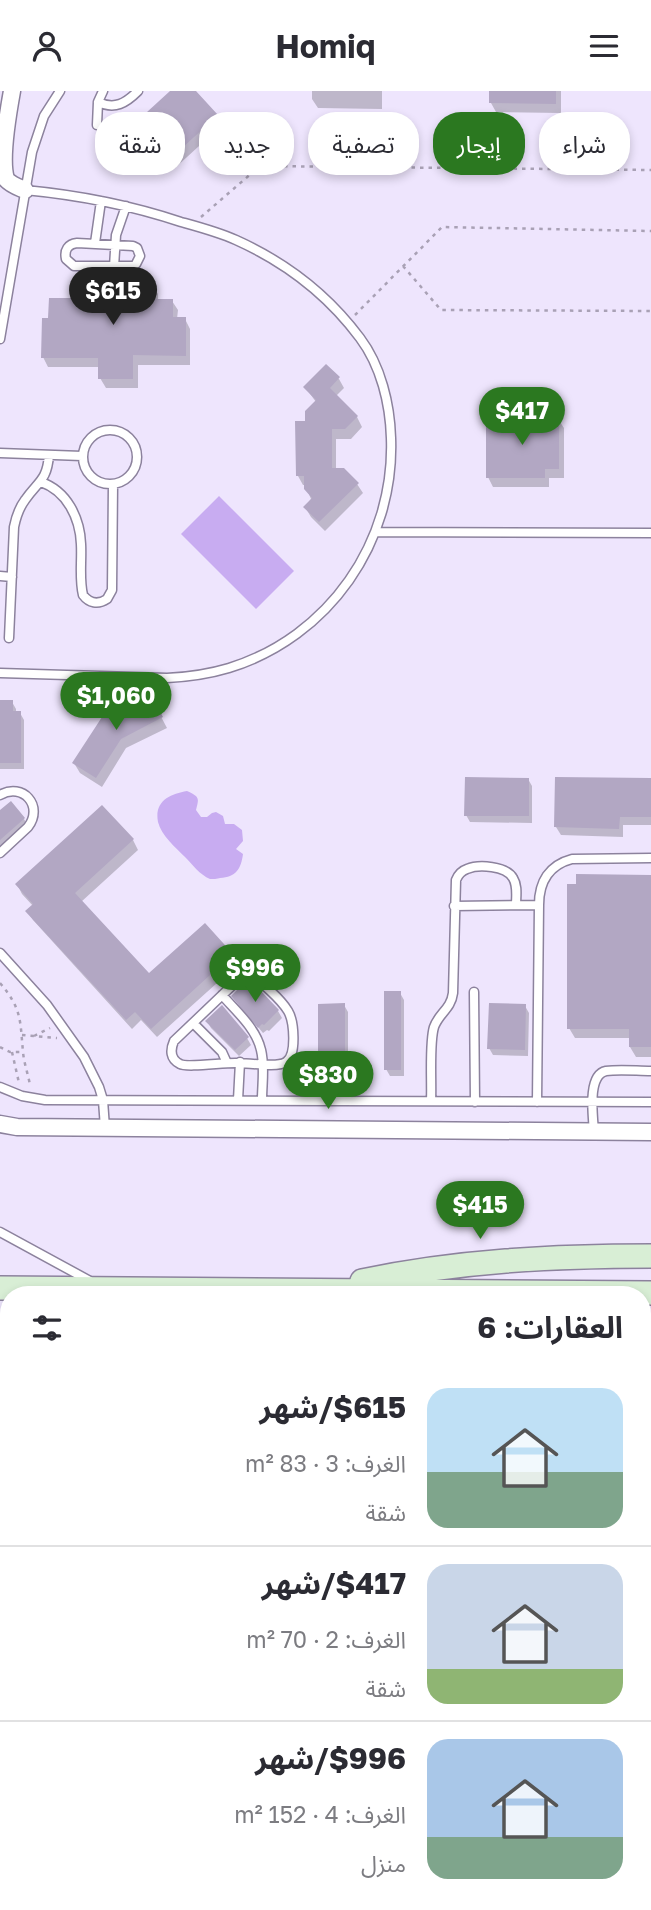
<!DOCTYPE html>
<html lang="ar">
<meta charset="utf-8">
<style>
:root{--surface:#fff;--page:#f2f2f3;--text:#2b2b33;--muted:#7c7c81;--line:#e1e1e2;--accent:#2b7820}
body{margin:0;font-family:"Golos Text","Noto Sans Arabic",sans-serif;background:var(--page);color:var(--text);direction:rtl;height:100vh;display:flex;flex-direction:column;font-size:26px;white-space:nowrap}
*{box-sizing:border-box;margin:0}
p{font-size:23px;color:var(--muted)}
.icon{flex:none;width:38px;height:38px;fill:none;stroke:currentColor;stroke-width:2;stroke-linecap:round;stroke-linejoin:round}
.map{position:relative;flex:1;overflow:hidden;direction:ltr}
.side{position:absolute;left:0px;top:1195px;width:651px;height:625px;display:flex;flex-direction:column;background:var(--surface);border-radius:28px 28px 0 0;box-shadow:0 4px 10px #0003;direction:rtl}
.side>*{flex:none}
.banner{position:absolute;left:21px;top:21px;width:609px;height:63px;direction:rtl;display:flex;gap:14px}
.price{position:absolute;translate:-50% -60px;padding:0 16px;border-radius:24px;background:var(--accent);color:#fff;font-size:23px;line-height:46px;filter:drop-shadow(0 2px 4px #0008)}
.price::after{content:'';position:absolute;left:50%;top:42px;width:21px;height:16px;margin-left:-10px;background:inherit;clip-path:polygon(0 0,100% 0,50% 100%)}
.price.on{background:#222;color:#fff}
ul{padding:0;list-style:none}
li{display:flex;align-items:center;gap:21px;height:175px;padding:0 28px}
li+li{border-top:2px solid var(--line)}
li span{display:grid;place-items:center;flex:none;width:196px;height:140px;border-radius:21px;color:#555}
li>.icon{margin-inline-start:auto}
span .icon{width:84px;height:84px;fill:#fffc;stroke-width:1}
li b{font-size:30px}
h2{display:flex;justify-content:space-between;align-items:center;height:84px;padding:0 28px;font-size:30px}
.tag{padding:0 24px;border-radius:28px;background:var(--surface);box-shadow:0 4px 10px #0003;font-size:24px;line-height:63px}
.tag.on{background:var(--accent);color:#fff}
header{display:flex;justify-content:space-between;align-items:center;height:91px;padding:0 28px;background:var(--surface);font-size:32px;font-weight:700}
.map>svg:first-child{display:block}
.green{fill:#b6e1af}
.water{fill:#c8acf1}
.shadow{fill:#0003}
.building{fill:#b2a7c3}
.lines{fill:none;stroke-linecap:round;stroke-linejoin:round}
.lane-casing{stroke:#8c829d;stroke-width:11}
.street-casing{stroke:#8c829d;stroke-width:19}
.secondary-casing{stroke:#8c829d;stroke-width:26}
.path{stroke:#a9a1b5;stroke-width:2.5;stroke-dasharray:3.5 5;stroke-linecap:butt}
.lane{stroke:#fff;stroke-width:8}
.street{stroke:#fff;stroke-width:16}
.secondary{stroke:#d8eed5;stroke-width:23}
</style>
<header><svg class="icon" aria-label="menu" viewBox="0 0 24 24"><path d="M4 6h16M4 12h16M4 18h16"/></svg>Homiq<svg class="icon" aria-label="person" viewBox="0 0 24 24"><circle cx="12" cy="8" r="4"/><path d="M4 21q1-7 8-7t8 7"/></svg></header>
<div class="map">
<svg width="651" height="1819" viewBox="0 0 651 1819">
<rect width="100%" height="100%" fill="#eee5fd"/>
<!-- green -->
<path class="green" d="M0,1430H9V1811H642V1437H651V1819H0Z"/>
<!-- water -->
<path class="water" d="M219,405L294,480L256,518L181,443Z
M187,700C200,706 199,707 196,719L201,726H207L212,722L216,721L223,725L225,733H234L242,739L243,750L236,758L243,763C241,778 236,786 220,787C218,788 212,788 210,788C200,784 192,773 185,766C176,757 161,744 158,731C154,710 170,703 187,700Z"/>
<!-- shadow -->
<path class="shadow" d="M172,0H193L216,25L222,34L175,77L142,42L137,32Z
M312,0H382V18L318,17L312,8Z
M491,0H561V22L496,21L491,12Z
M152,194L158,203V209L172,210L178,219L177,228H185L190,238V274H138V297H106L100,287V276H48L43,266L50,229L80,209Z
M326,275L339,288L344,297L336,305L357,326L362,336L351,348H336V379L357,393L363,402L325,440L311,426L305,416L311,408L305,394H303L298,385L306,332L316,311L305,296Z
M558,328L564,337V387H549V396H493L488,386Z
M149,603L167,637L126,657L102,696L80,682L74,672Z
M0,611H12L16,618V622H20L24,629V678H0Z
M528,688L532,695V732L470,731L466,724Z
M651,689V734H623V746L561,744L556,736Z
M102,716L133,749L138,759L81,811L148,885L204,834L232,864L237,874L157,946L141,929L132,938L33,829L27,820L33,815L22,803L17,793Z
M0,722L24,728L28,735L0,760Z
M651,785V966H636L630,956V947H575L569,937Z
M400,902L404,909V985H390L386,978Z
M238,912L278,920L282,927L269,940L267,939L263,942Z
M344,914L348,921V985H324L320,978Z
M525,915L529,922L528,965L493,964L489,957Z
M207,930L247,947L251,954L239,965L211,937Z
M651,1489V1523H642V1490Z"/>
<!-- building -->
<path class="building" d="M170,0H196L218,24L169,69L135,32Z
M489,0H556V13L489,12Z
M78,191L153,192V208H173V226H186V265L133,264V288H98V267H41L42,227H48L49,207H78Z
M326,273L340,286L330,297L358,325L345,338H332V377H344L359,392L319,431L303,416L312,407L304,398V385H296L295,330H305V320L316,309L303,296Z
M486,326H559V378H545V387H486Z
M150,601L163,626L121,648L96,687L72,672L102,626Z
M0,609H13V620H21V672H0Z
M465,686L529,687V725H464Z
M555,686L651,687V726H620L619,738L554,736Z
M11,710L25,727L0,749V719Z
M102,714L134,748L75,802L149,882L205,832L233,863L151,938L135,921L126,929L25,820L33,813L15,793Z
M576,783L651,784V956H629V938H567V793H576Z
M249,892L259,898L279,919L264,934L262,933L258,937L231,905L242,894Z
M384,900H401V979H384Z
M345,912V978L318,979V913Z
M489,912L526,913L525,959L487,958Z
M222,914L249,946L235,959L205,930Z"/>
<g class="lines">
<defs>
<path id="lane" d="M98,11C115,19 126,12 138,0
M97,34L98,11L103,0
M77,152L133,155L137,157L140,165L136,173L133,175H74L66,168C64,159 68,153 77,152Z
M95,152L101,110
M114,176L116,144L126,115
M0,248L32,61L44,25L60,0
M83 366a27 27 0 1 1 54 0a27 27 0 1 1-54 0Z
M0,362L82,365
M41,391C67,400 80,427 81,453C82,470 79,488 83,504C89,512 98,514 107,508L112,499L113,393
M376,441L651,442
M0,485L12,486
M9,547L14,436C16,426 19,417 25,409C38,390 47,390 49,364
M0,582L167,587C188,586 209,583 229,577C329,546 395,451 391,347C390,313 381,275 360,247C328,204 285,171 236,149C218,141 199,136 181,131C130,114 78,104 25,99
M0,704C23,691 44,715 28,736L0,762
M454,815L539,814
M0,862L47,914L84,966L99,996L103,1009L105,1037
M249,885C260,888 282,910 288,920C294,930 297,964 286,971C278,977 249,972 238,972C227,971 187,977 180,973C170,968 170,959 174,950L239,888Z
M474,901L475,1011
M222,904C236,920 256,937 261,959C265,975 262,993 262,1009
M193,932L222,961L227,972
M0,996L22,1005L45,1009L651,1011
M238,1009L240,971
M431,1010C432,992 429,952 434,936C439,922 451,918 453,902L456,789C458,784 461,780 467,778C479,773 506,775 513,787C518,795 516,805 516,814
M537,1011L539,814C539,791 549,774 572,768L651,767
M594,1041C593,1025 587,984 606,980C620,978 637,980 651,980
M0,1141L90,1190"/>
<path id="street" d="M12,0C8,22 0,69 6,88C11,94 18,96 25,99
M0,1033L17,1036L651,1041"/>
<path id="secondary" d="M362,1190C457,1170 554,1165 651,1165
M0,1197L651,1202
M0,1257H9
M642,1263H651
M0,1292H9
M642,1300H651"/>
</defs>
<!-- lane casing -->
<use href="#lane" class="lane-casing"/>
<!-- street casing -->
<use href="#street" class="street-casing"/>
<!-- secondary casing -->
<use href="#secondary" class="secondary-casing"/>
<!-- path -->
<path class="path" d="M201,126L260,75L651,79
M403,175L441,219L651,220
M355,224L442,136L651,140
M0,892C22,918 20,929 23,961C24,972 28,983 30,994
M22,944L57,947
M34,945L50,937
M0,956L10,961H23
M12,961L19,992
M0,1464H9
M642,1469H651
M0,1493L9,1494
M0,1529L9,1541
M0,1556L9,1554
M0,1582H9
M642,1586H651
M642,1708L651,1712
M642,1792L651,1788
M400,1811V1819
M556,1811H559V1819
M580,1819L598,1811"/>
<!-- lane -->
<use href="#lane" class="lane"/>
<!-- street -->
<use href="#street" class="street"/>
<!-- secondary -->
<use href="#secondary" class="secondary"/>
</g>
</svg>
<b class="price on" style="left:113px;top:236px">$615</b>
<b class="price" style="left:522px;top:356px">$417</b>
<b class="price" style="left:116px;top:641px">$1,060</b>
<b class="price" style="left:255px;top:913px">$996</b>
<b class="price" style="left:328px;top:1020px">$830</b>
<b class="price" style="left:480px;top:1150px">$415</b>
<div class="banner">
<a class="tag">شراء</a>
<a class="tag on">إيجار</a>
<a class="tag">تصفية</a>
<a class="tag">جديد</a>
<a class="tag">شقة</a>
</div>
<section class="side">
<h2>العقارات: 6<svg class="icon" aria-label="filters" viewBox="0 0 24 24"><path d="M4 7h16M4 17h16"/><circle cx="9" cy="7" r="2"/><circle cx="15" cy="17" r="2"/></svg></h2>
<ul>
<li><span style="background:linear-gradient(#bfe0f5 60%,#7fa58c 0)"><svg class="icon" aria-label="home" viewBox="0 0 24 24"><path d="M3 11l9-7 9 7M6 9v11h12V9"/></svg></span><div><b>$615/شهر</b><p>الغرف: 3 · 83 m²</p><p>شقة</p></div></li>
<li><span style="background:linear-gradient(#c9d6e8 75%,#8fb573 0)"><svg class="icon" aria-label="home" viewBox="0 0 24 24"><path d="M3 11l9-7 9 7M6 9v11h12V9"/></svg></span><div><b>$417/شهر</b><p>الغرف: 2 · 70 m²</p><p>شقة</p></div></li>
<li><span style="background:linear-gradient(#a9c7e8 70%,#7fa58c 0)"><svg class="icon" aria-label="home" viewBox="0 0 24 24"><path d="M3 11l9-7 9 7M6 9v11h12V9"/></svg></span><div><b>$996/شهر</b><p>الغرف: 4 · 152 m²</p><p>منزل</p></div></li>
</ul>
</section>
</div>
